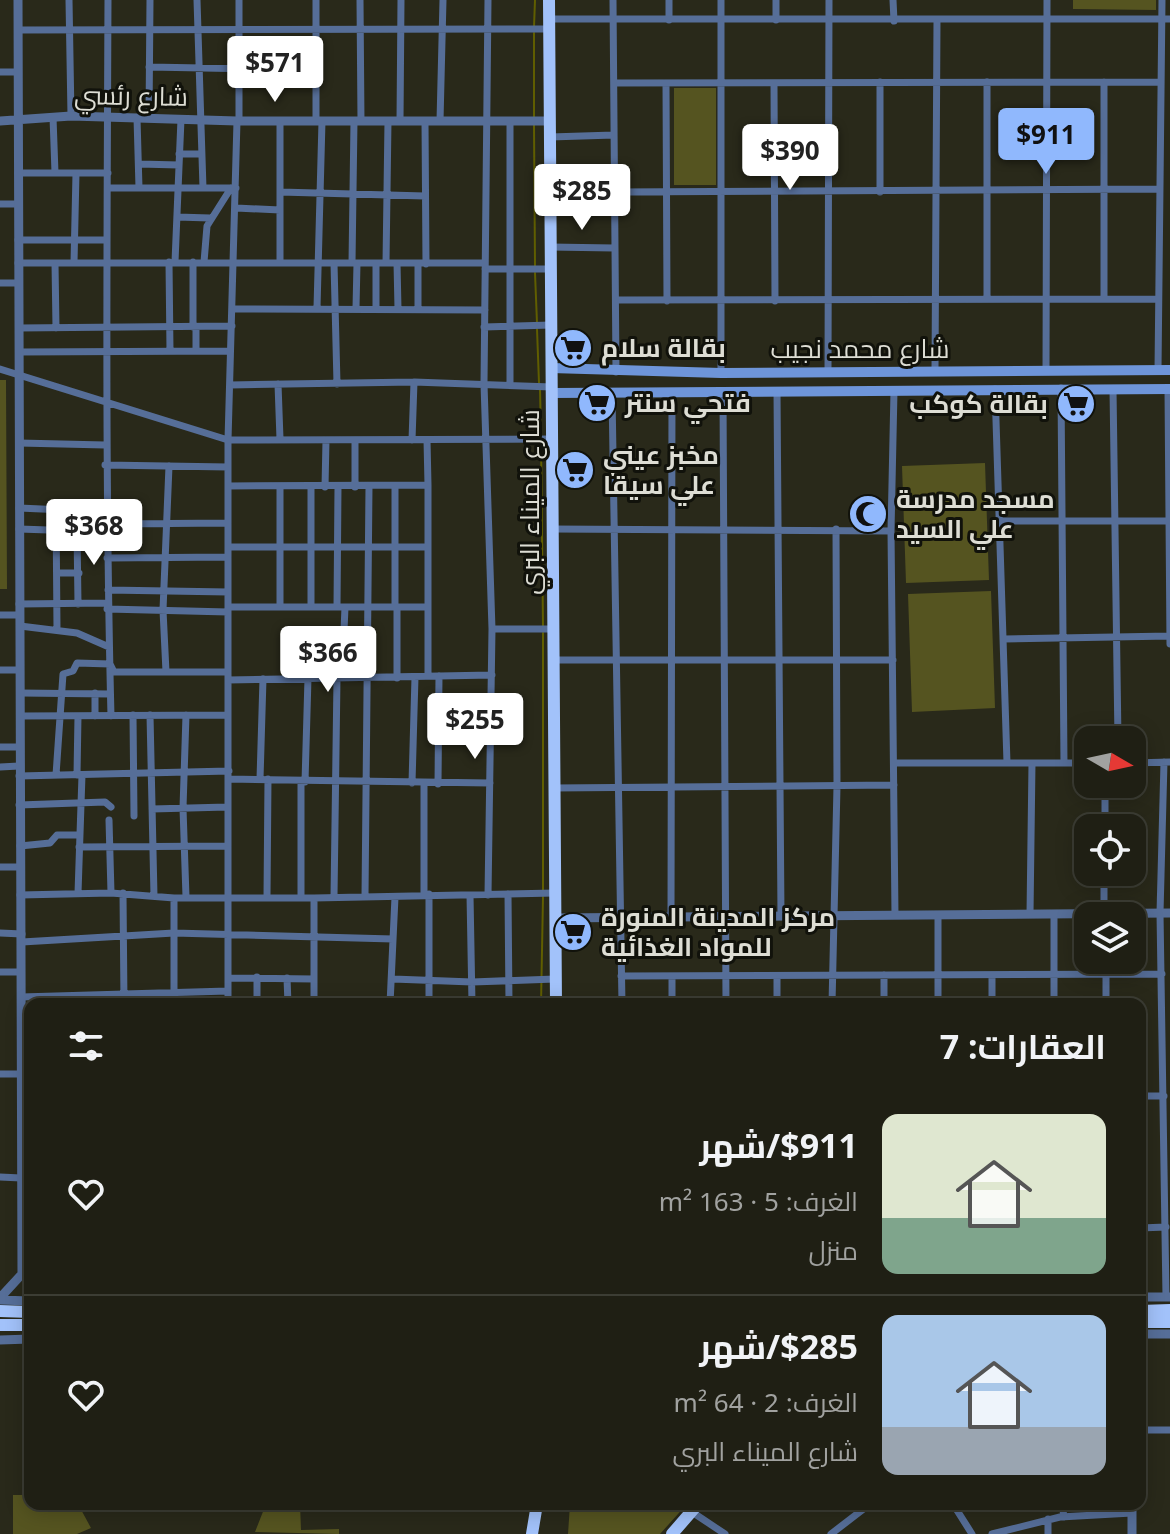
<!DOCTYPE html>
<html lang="ar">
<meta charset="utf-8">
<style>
:root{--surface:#1f1f14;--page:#2c2c22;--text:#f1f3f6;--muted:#a1a2a0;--line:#3c3d34;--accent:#90b8fd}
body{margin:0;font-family:"Noto Sans",Cairo,sans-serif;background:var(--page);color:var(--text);direction:rtl;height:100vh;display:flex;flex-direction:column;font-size:30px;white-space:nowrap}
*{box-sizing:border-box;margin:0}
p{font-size:26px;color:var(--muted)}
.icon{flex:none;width:44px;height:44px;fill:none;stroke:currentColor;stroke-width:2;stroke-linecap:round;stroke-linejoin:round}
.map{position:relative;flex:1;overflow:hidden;direction:ltr}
.drawer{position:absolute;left:24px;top:998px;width:1122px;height:512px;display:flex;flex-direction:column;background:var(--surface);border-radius:16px;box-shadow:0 4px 20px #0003,0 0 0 2px var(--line);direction:rtl}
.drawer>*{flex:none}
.needle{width:52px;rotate:99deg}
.tools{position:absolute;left:1074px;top:726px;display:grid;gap:16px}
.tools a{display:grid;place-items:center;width:72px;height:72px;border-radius:16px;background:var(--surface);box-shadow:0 4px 20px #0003,0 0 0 2px var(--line);font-size:40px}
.price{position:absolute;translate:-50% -68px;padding:0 18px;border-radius:8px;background:#fff;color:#222;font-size:26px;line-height:52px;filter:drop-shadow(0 2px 4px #0008)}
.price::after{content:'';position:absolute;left:50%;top:48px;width:24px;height:18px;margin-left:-12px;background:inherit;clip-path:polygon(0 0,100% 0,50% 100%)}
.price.active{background:var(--accent);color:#111}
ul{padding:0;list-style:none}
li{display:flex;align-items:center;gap:24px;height:200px;padding:0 40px}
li+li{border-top:2px solid var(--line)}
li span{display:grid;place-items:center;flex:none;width:224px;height:160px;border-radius:16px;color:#555}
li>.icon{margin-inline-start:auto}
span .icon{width:96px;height:96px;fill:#fffc;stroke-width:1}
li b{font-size:34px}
h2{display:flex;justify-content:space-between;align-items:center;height:96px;padding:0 40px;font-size:34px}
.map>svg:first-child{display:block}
.green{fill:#555420}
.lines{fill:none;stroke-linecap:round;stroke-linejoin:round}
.stream{stroke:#605e00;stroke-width:2}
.minor{stroke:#566e98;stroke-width:7}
.tertiary{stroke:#566e98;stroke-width:9}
.secondary{stroke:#6e95d9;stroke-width:10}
.trunk{stroke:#a2c2fa;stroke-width:12}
.labels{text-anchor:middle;stroke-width:6;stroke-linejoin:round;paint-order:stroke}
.street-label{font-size:26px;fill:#ddddd4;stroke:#11120b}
.poi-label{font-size:26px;font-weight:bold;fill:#ddddd4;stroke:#11120b;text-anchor:start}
</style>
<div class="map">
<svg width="1170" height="1534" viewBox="0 0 1170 1534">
<rect width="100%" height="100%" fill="#29291a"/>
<!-- green -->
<path class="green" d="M1073,0H1156V10L1073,9Z
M674,88H716V185H674Z
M0,380H6L7,589H0Z
M985,463L989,580L906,583L902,466Z
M991,591L995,708L912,712L908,594Z
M13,1495H30V1504H78L91,1528L77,1534H13Z
M266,1504H300L301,1530L339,1529V1534L255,1532Z
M570,1504H687L660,1534H568Z"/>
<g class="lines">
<!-- stream -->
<path class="stream" d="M534,27L535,0
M534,119V33
M534,125L535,267
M535,273L537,323
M537,329L539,383
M540,389L541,435
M541,441L543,626
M543,633V890
M541,1004L543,897"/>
<!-- minor -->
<path class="minor" d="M69,0L71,116
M108,0C107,239 105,478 111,716
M197,0L203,188
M239,0V121
M316,0V121
M360,0L361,121
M613,0L616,372
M669,0V20
M721,0V373
M893,0L894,21
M549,19H1170
M776,20V0
M18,30L549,29
M149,67L316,70
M0,72H18
M614,83L1159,82
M666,83L667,301
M774,83L775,301
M53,117L55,173
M137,118L139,188
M149,118L150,0
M400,121L401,0
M425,121L426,264
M440,121L443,0
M550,137L614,135
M179,154H202
M139,164L179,165
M18,173H108
M108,188H236
M280,192L425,196
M614,192L1158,189
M880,192V82
M0,204H18
M236,208L280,210
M177,217L210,218
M18,240H107
M550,247L614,248
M169,262L170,351
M175,262L181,119
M204,262L207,226L231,188
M280,262V121
M18,263H485
M55,263L56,328
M74,263L76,173
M334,263L337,384
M352,263L354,121
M386,263L388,121
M397,263L398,309
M485,269H551
M0,283H19
M987,299V82
M1104,299V82
M616,300L1157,299
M317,308L322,121
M356,308L357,263
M376,308V263
M233,309L485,310
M418,309V264
M193,327V262
M196,327V351
M484,327L551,325
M19,328L232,326
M19,352L230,351
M0,369L228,440L552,439
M828,370L829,0
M935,370L937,20
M1158,370L1162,0
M1046,371L1047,0
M278,384L280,439
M230,385L414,382L552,387
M510,385V121
M1061,388L1064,763
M995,389L1007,763
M1113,389L1118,740
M1168,389L1170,644
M777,391L781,916
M894,391L891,531L895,915
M723,392L726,1004
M612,394L622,1004
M412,440L414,382
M19,443L105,445
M105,465L228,467
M228,486L428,485L427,440
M325,487L326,440
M355,487V440
M395,487V607
M19,508L109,512
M56,509L57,629
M1002,521H1170
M109,524L228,523
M19,529L108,532
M552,529L891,531
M77,531L78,604
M228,547H427
M107,558L228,557
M57,573H79
M108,590L228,592
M19,604L107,603
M228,607H428
M280,607V487
M311,607V487
M337,607L338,487
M397,607V678
M107,609L228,612
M0,615H19
M20,626L77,633L109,647
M492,629H553
M1004,639L1170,636
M553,660H893
M0,670H20
M166,672L163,610L169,466
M428,676V485
M342,678L345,607
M228,680L492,675
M20,693L110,694
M133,715L134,816
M150,715L154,896
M20,716L228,715
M95,716V693
M0,747H19
M1164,762L1160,913L1166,1297
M894,763H1088
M1132,763L1170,762
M0,767L19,766
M56,775L63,674L73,671L77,663L110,664L114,672H228
M77,775L78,716
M19,776L229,771
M229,779L490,783
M260,779L263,679
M301,782V897
M305,782L308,678
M412,783L415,677
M424,784V894
M438,784L439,676
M554,788L894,785
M19,805L105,802L111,807
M152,809L227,807
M109,820L111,893
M1105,828V784
M20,846L50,843L57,835H80
M79,847L228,846
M0,867H20
M78,893L82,775
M123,893L124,1004
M429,894V1004
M508,894L509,1004
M20,895L111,893L174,898H314L555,893
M470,895L472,1004
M488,895L492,629L484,384L488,0
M267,896L268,779
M186,897L183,808L186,715
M334,897L337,678
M365,897L369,487
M174,898V1004
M1104,913V872
M1030,914L1032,763
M1054,914V1004
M671,917L672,392
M0,933L22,934
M22,942L174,933L393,939
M0,972H21
M1106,974V1004
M884,975V1004
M621,976L1162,974
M777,976V1004
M257,977V1004
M228,978L314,979
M287,978L288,1004
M393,979L472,982L555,979
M21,997L228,991
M228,1004V440L237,121
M314,1004V898
M390,1004L395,897
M672,1004V976
M832,1004L837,786L836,529
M938,1004V915
M992,1004V975
M0,1074H21
M1140,1096H1164
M0,1177L21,1178
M1140,1228L1166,1227
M1140,1430H1170
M953,1504L972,1534
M1062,1504L1064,1517
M692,1512L725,1534
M1048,1519V1534
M831,1534L870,1504
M992,1534L1060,1517L1132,1513"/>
<!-- tertiary -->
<path class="tertiary" d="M0,121L71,116L237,121H550
M555,918L1170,913
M1140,1297H1170
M0,1298L22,1274L18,0
M0,1300L30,1301
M1140,1334H1170
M0,1340L30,1339
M1132,1504V1534"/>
<!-- secondary -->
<path class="secondary" d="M551,368L721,373L1170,370
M552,393L1170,389"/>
<!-- trunk -->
<path class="trunk" d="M549,0L556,1004
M0,1311L30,1312
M1140,1311L1170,1310
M1140,1322H1170
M0,1325H30
M532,1534L537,1504
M672,1534L698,1504"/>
</g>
<!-- icons -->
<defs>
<symbol id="supermarket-disc" viewBox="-11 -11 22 22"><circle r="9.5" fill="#90b8fd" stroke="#11120b"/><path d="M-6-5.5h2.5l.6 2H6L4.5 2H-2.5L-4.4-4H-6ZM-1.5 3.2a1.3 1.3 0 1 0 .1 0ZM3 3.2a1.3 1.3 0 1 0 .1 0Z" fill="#111"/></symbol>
<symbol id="mosque-disc" viewBox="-11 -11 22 22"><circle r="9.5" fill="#90b8fd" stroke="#11120b"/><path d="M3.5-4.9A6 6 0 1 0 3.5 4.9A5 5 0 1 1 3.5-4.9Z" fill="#111"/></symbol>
</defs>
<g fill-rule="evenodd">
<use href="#supermarket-disc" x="551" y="326" width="44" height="44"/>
<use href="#supermarket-disc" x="575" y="381" width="44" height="44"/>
<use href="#supermarket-disc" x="1054" y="382" width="44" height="44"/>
<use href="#supermarket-disc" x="553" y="448" width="44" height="44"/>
<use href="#mosque-disc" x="846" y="492" width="44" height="44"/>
<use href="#supermarket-disc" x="551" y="910" width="44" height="44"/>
</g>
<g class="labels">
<!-- street labels -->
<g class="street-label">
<text transform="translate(131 96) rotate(1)" y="9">شارع رئسي</text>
<text x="860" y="358">شارع محمد نجيب</text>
<text transform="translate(530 502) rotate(-90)" y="9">شارع الميناء البري</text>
</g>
<!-- poi labels -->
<g class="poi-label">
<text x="601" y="357">بقالة سلام</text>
<text x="625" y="412">فتحي سنتر</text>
<text x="1048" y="413" text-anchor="end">بقالة كوكب</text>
<text x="603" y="464">مخبز عيني<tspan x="603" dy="30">علي سيقا</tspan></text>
<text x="896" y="508">مسجد مدرسة<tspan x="896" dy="30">علي السيد</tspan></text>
<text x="601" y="926">مركز المدينة المنورة<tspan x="601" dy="30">للمواد الغذائية</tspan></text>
</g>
</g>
</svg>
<div class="tools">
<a><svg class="needle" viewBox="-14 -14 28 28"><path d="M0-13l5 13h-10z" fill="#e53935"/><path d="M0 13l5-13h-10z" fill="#a1a2a0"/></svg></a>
<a><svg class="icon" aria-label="locate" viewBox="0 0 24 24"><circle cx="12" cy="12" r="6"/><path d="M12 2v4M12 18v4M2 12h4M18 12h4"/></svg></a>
<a><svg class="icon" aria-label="layers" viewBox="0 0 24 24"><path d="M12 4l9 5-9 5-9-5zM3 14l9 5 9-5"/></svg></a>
</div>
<b class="price" style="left:275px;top:104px">$571</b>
<b class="price active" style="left:1046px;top:176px">$911</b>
<b class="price" style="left:790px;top:192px">$390</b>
<b class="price" style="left:582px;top:232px">$285</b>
<b class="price" style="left:94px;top:567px">$368</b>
<b class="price" style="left:328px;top:694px">$366</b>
<b class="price" style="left:475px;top:761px">$255</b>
<section class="drawer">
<h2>العقارات: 7<svg class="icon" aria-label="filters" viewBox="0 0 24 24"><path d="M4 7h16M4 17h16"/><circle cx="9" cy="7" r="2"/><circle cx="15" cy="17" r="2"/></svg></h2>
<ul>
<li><span style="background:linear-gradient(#dfe7d0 65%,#7fa58c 0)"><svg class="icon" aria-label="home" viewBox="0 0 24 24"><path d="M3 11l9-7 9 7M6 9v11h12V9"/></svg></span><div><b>$911/شهر</b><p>الغرف: 5 · 163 m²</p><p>منزل</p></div><svg class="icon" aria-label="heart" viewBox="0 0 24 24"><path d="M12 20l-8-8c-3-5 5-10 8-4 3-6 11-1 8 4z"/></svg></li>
<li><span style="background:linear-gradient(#a9c7e8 70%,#9aa5b1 0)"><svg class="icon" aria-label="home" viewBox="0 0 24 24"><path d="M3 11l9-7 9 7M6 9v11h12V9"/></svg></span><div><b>$285/شهر</b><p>الغرف: 2 · 64 m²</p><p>شارع الميناء البري</p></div><svg class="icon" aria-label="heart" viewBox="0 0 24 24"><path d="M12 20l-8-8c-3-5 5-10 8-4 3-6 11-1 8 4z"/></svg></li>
</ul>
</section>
</div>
